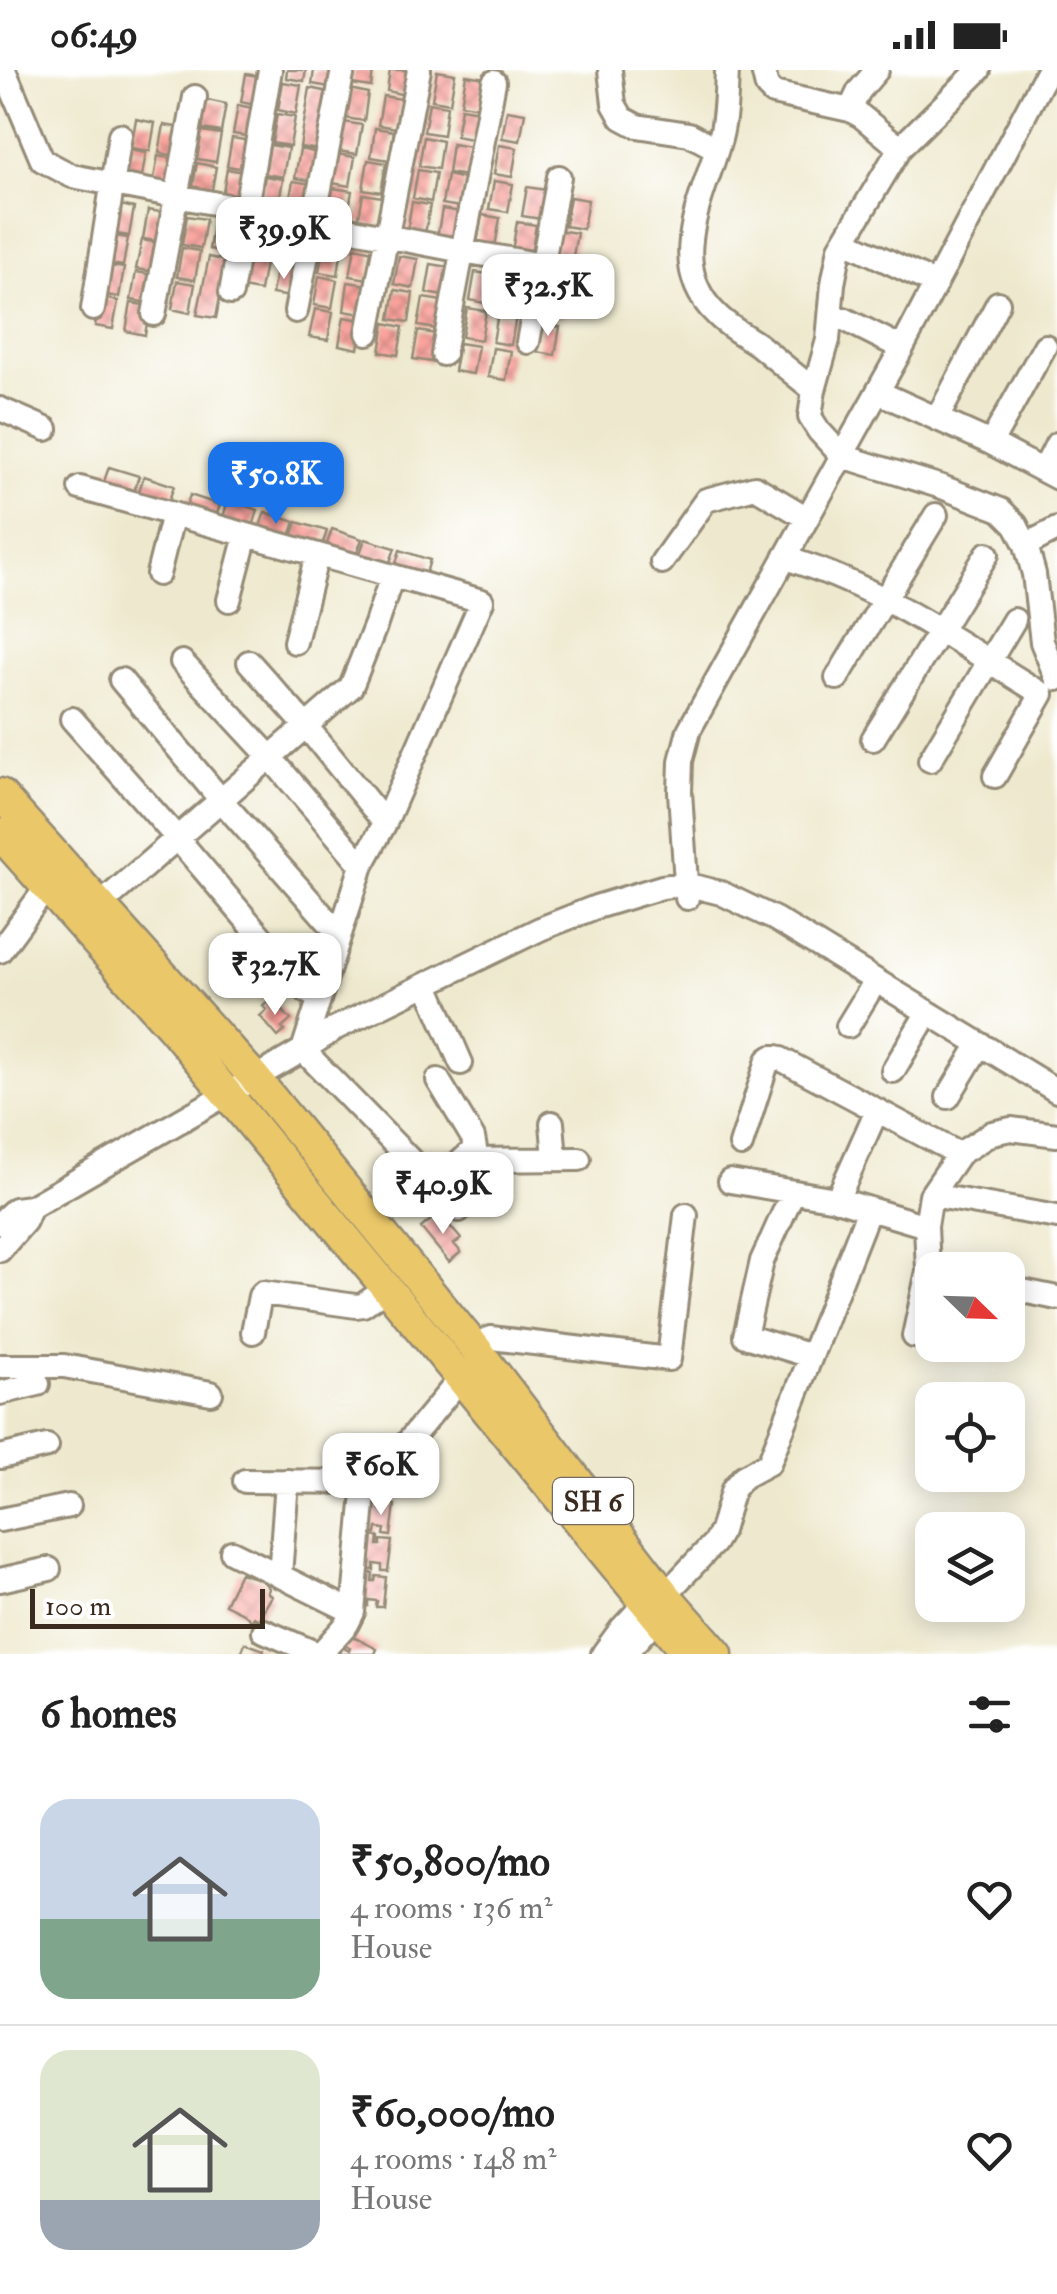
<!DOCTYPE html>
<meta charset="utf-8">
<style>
:root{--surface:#fff;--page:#f2f2f2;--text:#222;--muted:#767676;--line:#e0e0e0;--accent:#1a73e8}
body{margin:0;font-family:"IM FELL Double Pica",serif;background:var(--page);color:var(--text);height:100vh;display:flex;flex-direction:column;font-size:38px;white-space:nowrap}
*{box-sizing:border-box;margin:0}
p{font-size:32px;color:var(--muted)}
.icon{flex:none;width:55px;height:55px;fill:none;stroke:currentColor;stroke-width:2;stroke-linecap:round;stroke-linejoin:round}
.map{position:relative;height:1584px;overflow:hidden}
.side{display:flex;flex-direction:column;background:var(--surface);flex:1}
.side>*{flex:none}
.needle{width:65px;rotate:113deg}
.controls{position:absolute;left:915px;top:1182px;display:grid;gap:20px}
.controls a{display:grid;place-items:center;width:110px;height:110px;border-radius:20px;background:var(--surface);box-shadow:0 5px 25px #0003;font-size:50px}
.scale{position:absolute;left:30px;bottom:25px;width:235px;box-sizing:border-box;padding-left:10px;border:5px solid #3b2a1e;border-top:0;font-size:28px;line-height:35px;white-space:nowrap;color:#3b2a1e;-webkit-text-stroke:8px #fff;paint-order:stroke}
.price{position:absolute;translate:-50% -85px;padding:0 22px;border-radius:20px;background:#fff;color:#222;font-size:32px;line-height:65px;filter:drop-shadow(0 2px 5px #0008)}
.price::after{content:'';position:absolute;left:50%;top:60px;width:30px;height:22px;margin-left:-15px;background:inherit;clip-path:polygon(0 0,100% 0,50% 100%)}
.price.active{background:var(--accent);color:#fff}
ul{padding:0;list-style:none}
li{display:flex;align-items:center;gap:30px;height:250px;padding:0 40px}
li+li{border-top:2px solid var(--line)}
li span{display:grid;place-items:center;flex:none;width:280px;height:200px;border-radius:30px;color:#555}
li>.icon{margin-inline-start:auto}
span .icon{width:120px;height:120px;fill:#fffc;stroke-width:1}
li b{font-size:42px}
h2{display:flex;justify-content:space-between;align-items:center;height:120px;padding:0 40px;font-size:42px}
.status{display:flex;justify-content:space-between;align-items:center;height:70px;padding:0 50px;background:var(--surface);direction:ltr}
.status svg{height:28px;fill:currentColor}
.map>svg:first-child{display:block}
.building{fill:url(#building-cross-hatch)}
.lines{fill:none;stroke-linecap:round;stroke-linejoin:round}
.minor-casing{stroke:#948a76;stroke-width:28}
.major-casing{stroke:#948a76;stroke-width:35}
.minor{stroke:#fff;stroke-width:22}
.major{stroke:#eac769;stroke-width:30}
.labels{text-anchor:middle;stroke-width:10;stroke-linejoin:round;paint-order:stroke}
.shield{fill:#fff;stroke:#766a62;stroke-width:2.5}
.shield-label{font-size:28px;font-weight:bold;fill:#3b2a1e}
</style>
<div class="status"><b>06:49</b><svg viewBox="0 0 49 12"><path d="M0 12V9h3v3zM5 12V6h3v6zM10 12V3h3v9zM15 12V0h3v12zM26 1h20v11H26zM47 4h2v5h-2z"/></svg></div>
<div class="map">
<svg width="1057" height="1584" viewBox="0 0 1057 1584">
<defs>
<pattern id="building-cross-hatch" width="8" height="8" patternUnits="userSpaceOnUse" patternTransform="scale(2.5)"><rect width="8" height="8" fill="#faa29c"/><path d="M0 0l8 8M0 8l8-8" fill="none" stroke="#cc847f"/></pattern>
</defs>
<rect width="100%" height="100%" fill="#fff"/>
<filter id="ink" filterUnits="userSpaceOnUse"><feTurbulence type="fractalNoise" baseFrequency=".01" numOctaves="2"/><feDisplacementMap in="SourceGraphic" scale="20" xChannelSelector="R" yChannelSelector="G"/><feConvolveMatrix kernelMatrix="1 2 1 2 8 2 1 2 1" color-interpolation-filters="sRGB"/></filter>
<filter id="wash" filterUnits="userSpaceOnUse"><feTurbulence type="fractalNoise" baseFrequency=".0048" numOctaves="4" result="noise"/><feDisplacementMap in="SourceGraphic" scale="40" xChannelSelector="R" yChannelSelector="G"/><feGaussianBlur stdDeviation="2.25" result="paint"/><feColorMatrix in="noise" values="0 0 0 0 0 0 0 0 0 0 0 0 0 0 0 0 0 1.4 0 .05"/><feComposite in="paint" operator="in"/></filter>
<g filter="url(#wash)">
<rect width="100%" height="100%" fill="#eee9ce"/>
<g id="blocks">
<!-- building -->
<path class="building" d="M287,0H306L304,11L286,8Z
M314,0H333L330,17L312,14Z
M354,0H373L371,17L352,14Z
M390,0H409L405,25L387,21Z
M437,1L455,4L450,33L432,30Z
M246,4L264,7L259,36L241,32Z
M466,5L485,8L480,37L461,34Z
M283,12L301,15L296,44L278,40Z
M310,18L329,22L319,80L300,77Z
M350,19L368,23L364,51L345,48Z
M383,26L401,29L396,58L378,55Z
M207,30L226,34L221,62L202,59Z
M429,33L447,36L443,65L424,62Z
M238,35L257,39L252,67L233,64Z
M461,38L479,41L475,70L456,66Z
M507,40L525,43L520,71L502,68Z
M277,44L295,47L290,76L272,73Z
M136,49L155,53L150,81L131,78Z
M344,52L362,55L357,84L338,81Z
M164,55L182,58L177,86L159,83Z
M375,58L394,61L389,90L371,87Z
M202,61L221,64L216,92L197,89Z
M424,67L442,71L438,99L419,96Z
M232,68L251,71L246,99L227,96Z
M452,74L471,77L466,106L448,103Z
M270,75L288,78L283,107L265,104Z
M499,75L517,78L512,107L494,104Z
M300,79L318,83L314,111L295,108Z
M128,80L146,83L141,112L123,109Z
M337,84L355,87L350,116L332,113Z
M158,86L176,89L171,117L153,114Z
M368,90L386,93L381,122L363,119Z
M197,93L216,97L211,125L192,122Z
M227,99L245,102L240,130L222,127Z
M418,100L436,103L431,132L413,128Z
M447,105L465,109L460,137L442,134Z
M265,106L283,109L278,138L260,135Z
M293,111L312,114L307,143L288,139Z
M494,111L513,114L508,142L489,139Z
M527,117L546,120L541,149L522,146Z
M333,118L352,121L347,150L328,147Z
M363,124L382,127L377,156L358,152Z
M570,127L588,130L583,159L565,156Z
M412,132L430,135L425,164L407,161Z
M116,134L134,138L129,166L111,163Z
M442,139L461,142L456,171L437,168Z
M148,140L167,143L162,172L143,169Z
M482,145L500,148L495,177L477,173Z
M187,146L206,149L201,178L182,175Z
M214,151L232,154L227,182L209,179Z
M517,152L536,155L531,184L512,181Z
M253,158L271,161L266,190L248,187Z
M558,160L577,163L572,192L553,189Z
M109,165L128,168L123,196L104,193Z
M283,165L301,168L296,196L278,193Z
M142,170L160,173L155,202L136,199Z
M324,174L342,177L338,205L319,202Z
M355,177L373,181L368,209L350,206Z
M182,178L200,181L195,210L177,207Z
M399,186L418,189L413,218L394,214Z
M209,187L227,191L216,248L197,245Z
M247,190L265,193L260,221L242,218Z
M431,194L449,197L444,226L426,223Z
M105,195L124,198L119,227L100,224Z
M277,196L296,199L291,227L272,224Z
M136,202L154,205L149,233L131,230Z
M475,202L494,205L489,234L470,230Z
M319,206L337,210L332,238L314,235Z
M506,209L524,212L519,240L500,237Z
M177,211L195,214L190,243L172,239Z
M348,212L367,215L362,244L344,241Z
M549,215L567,218L563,247L544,244Z
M395,220L413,223L409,252L390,249Z
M100,227L118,231L113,259L95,256Z
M423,228L442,231L437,259L418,256Z
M131,233L150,236L145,265L126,261Z
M467,238L486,241L481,270L462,267Z
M315,239L333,242L328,270L309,267Z
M498,243L516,246L511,275L493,272Z
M344,247L362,250L358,279L339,275Z
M385,253L403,257L398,285L380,282Z
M542,253L560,257L555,285L537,282Z
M418,261L436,264L431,292L413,289Z
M459,273L478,276L473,304L454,301Z
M493,278L511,281L506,310L488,307Z
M109,397L139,406L132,426L102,417Z
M144,406L174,416L167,436L137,427Z
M190,425L220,435L213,455L183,445Z
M228,430L258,440L252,460L222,451Z
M265,442L295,452L288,472L258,462Z
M297,452L327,461L320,482L290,472Z
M332,459L362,469L355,489L325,480Z
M365,469L395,478L388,498L358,489Z
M400,480L430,490L424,510L394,500Z
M272,929L291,950L282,958L285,961L278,967L260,946L267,940L263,936Z
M439,1143L461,1169L454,1174L461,1182L449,1192L421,1158Z
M371,1430L381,1431L380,1439L384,1440V1434L395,1435L391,1466L384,1465L385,1459L377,1458L376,1464L367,1463Z
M369,1466L379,1467L378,1475H381V1470L392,1471L388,1501H382V1495L374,1494V1500L365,1499Z
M363,1502L373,1503L372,1511H375L376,1506L386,1507L383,1537H376L377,1531L368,1530V1536L359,1535Z
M240,1503L262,1510L269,1518L268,1523L272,1526L258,1550L254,1547L252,1551L243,1543L225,1534Z
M350,1565L377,1579L375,1584H338L342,1577L349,1581L350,1578L345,1575Z
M245,1573L264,1580L263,1584H241Z"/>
</g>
</g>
<g filter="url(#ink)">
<use href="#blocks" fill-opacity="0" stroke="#948a76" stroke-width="2.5"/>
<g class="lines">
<defs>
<path id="minor" d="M4,0L42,90L72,106L463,181L572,200
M610,0L614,34L622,48L637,56L689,64L717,79
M727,0C726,23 726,47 720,69C704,126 664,194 716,244C728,257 746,266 760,276C778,291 796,306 814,320
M763,0L767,17L773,23L850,40L861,46L900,78
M979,0L900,78L840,178L833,214L828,270L814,320L810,347L819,361L842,386L942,417L1001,440L1016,455L1026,475L1034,504L1042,572L1057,609
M850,40L859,21L877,0
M845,171L936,214
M231,223L270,0
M93,239L120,65
M296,241L343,0
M154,244L195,27
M844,249L902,278
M368,263L419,0
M528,272L559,107
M443,284L494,12
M889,327L991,373L1057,408
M0,339L46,359
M937,349L998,233
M991,373L1045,276
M1044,400L1057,374
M80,418L482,531L385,753L362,795L303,980
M1026,475L1057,459
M662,492L706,430L755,417L807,448
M797,492C885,520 963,576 1042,624L995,706
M158,504L173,444
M229,530L246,465
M295,572L317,485
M182,592L270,687L362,795
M249,592L306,656L385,753
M837,608L936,445
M121,610L221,730L333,857L340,859
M72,649L177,768L308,922L319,928
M873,669L987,484
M930,690L1014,550
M687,828L680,722L681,691L689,660L902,278L1048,0
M100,835L351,617L376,554L392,506
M0,881L47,817
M431,924L461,993
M848,956L870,920
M303,980L459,1140
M893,1001L922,952
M948,1027L980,974
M552,1053L555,1089
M741,1075L768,990L772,987H777L959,1084
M464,1090L579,1089
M730,1111L836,1129L926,1156
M435,1114L475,1079L473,1068L438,1010
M793,1122L762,1191L745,1266L811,1286
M931,1125L1057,1147
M837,1130L877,1040
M0,1153L15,1139L31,1137L303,980L336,958L540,859L596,837L662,817L685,814L721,823L775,849L1057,1021
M0,1180L25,1151L31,1137
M1008,1218L1057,1228
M253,1262L260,1226L263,1223L356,1236L363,1235L387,1218
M914,1266L928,1201L926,1156L931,1125L959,1084L992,1063L1011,1059L1057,1065
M473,1275L491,1268L669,1289L686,1145
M0,1296H64L211,1323
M0,1323L38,1314
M0,1387L47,1376
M245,1411L365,1412L383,1402L461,1308
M0,1450L69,1436
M232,1482L353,1542
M280,1506L287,1411
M0,1510L49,1499
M665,1525L714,1473L721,1461L733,1419L743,1407L769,1393L869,1139
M264,1561L318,1584
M320,1584L347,1554L353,1542L365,1412
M603,1584L622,1558L656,1522
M624,1584L665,1539"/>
<path id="major" d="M0,724L254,1007L473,1275L665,1525L717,1584
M0,764L171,956L688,1584"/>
</defs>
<!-- minor casing -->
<use href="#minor" class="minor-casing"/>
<!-- major casing -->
<use href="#major" class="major-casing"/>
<!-- minor -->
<use href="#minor" class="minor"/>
<!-- major -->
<use href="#major" class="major"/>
</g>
</g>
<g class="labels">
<!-- shield labels -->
<rect class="shield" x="553" y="1408" width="80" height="46" rx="8"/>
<g class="shield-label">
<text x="593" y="1441">SH 6</text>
</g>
</g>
</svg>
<div class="controls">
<a><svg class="needle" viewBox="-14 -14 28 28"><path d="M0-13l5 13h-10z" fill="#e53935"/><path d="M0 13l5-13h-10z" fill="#767676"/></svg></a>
<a><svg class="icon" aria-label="locate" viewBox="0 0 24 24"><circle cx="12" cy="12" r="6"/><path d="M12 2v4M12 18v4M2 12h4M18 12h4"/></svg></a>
<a><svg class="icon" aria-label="layers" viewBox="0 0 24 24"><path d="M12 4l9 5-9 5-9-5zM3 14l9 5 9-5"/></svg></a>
</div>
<div class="scale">100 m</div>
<b class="price" style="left:284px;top:212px">₹39.9K</b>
<b class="price" style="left:548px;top:269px">₹32.5K</b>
<b class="price active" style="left:276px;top:457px">₹50.8K</b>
<b class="price" style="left:275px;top:948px">₹32.7K</b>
<b class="price" style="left:443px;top:1167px">₹40.9K</b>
<b class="price" style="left:381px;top:1448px">₹60K</b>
</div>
<section class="side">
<h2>6 homes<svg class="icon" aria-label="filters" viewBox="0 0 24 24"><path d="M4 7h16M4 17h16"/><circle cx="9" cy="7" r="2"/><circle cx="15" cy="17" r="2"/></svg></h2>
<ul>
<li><span style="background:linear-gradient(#c9d6e8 60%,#7fa58c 0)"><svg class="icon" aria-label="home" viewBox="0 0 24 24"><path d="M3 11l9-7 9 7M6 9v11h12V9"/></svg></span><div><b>₹50,800/mo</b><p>4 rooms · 136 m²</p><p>House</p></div><svg class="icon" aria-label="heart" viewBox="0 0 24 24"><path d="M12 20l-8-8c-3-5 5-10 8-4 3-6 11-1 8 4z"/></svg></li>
<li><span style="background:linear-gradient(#dfe7d0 75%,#9aa5b1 0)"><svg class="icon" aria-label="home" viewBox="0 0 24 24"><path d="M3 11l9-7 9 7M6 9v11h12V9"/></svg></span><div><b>₹60,000/mo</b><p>4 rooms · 148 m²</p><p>House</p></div><svg class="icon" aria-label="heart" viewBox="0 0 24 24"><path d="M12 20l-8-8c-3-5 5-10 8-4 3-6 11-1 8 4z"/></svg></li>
</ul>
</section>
